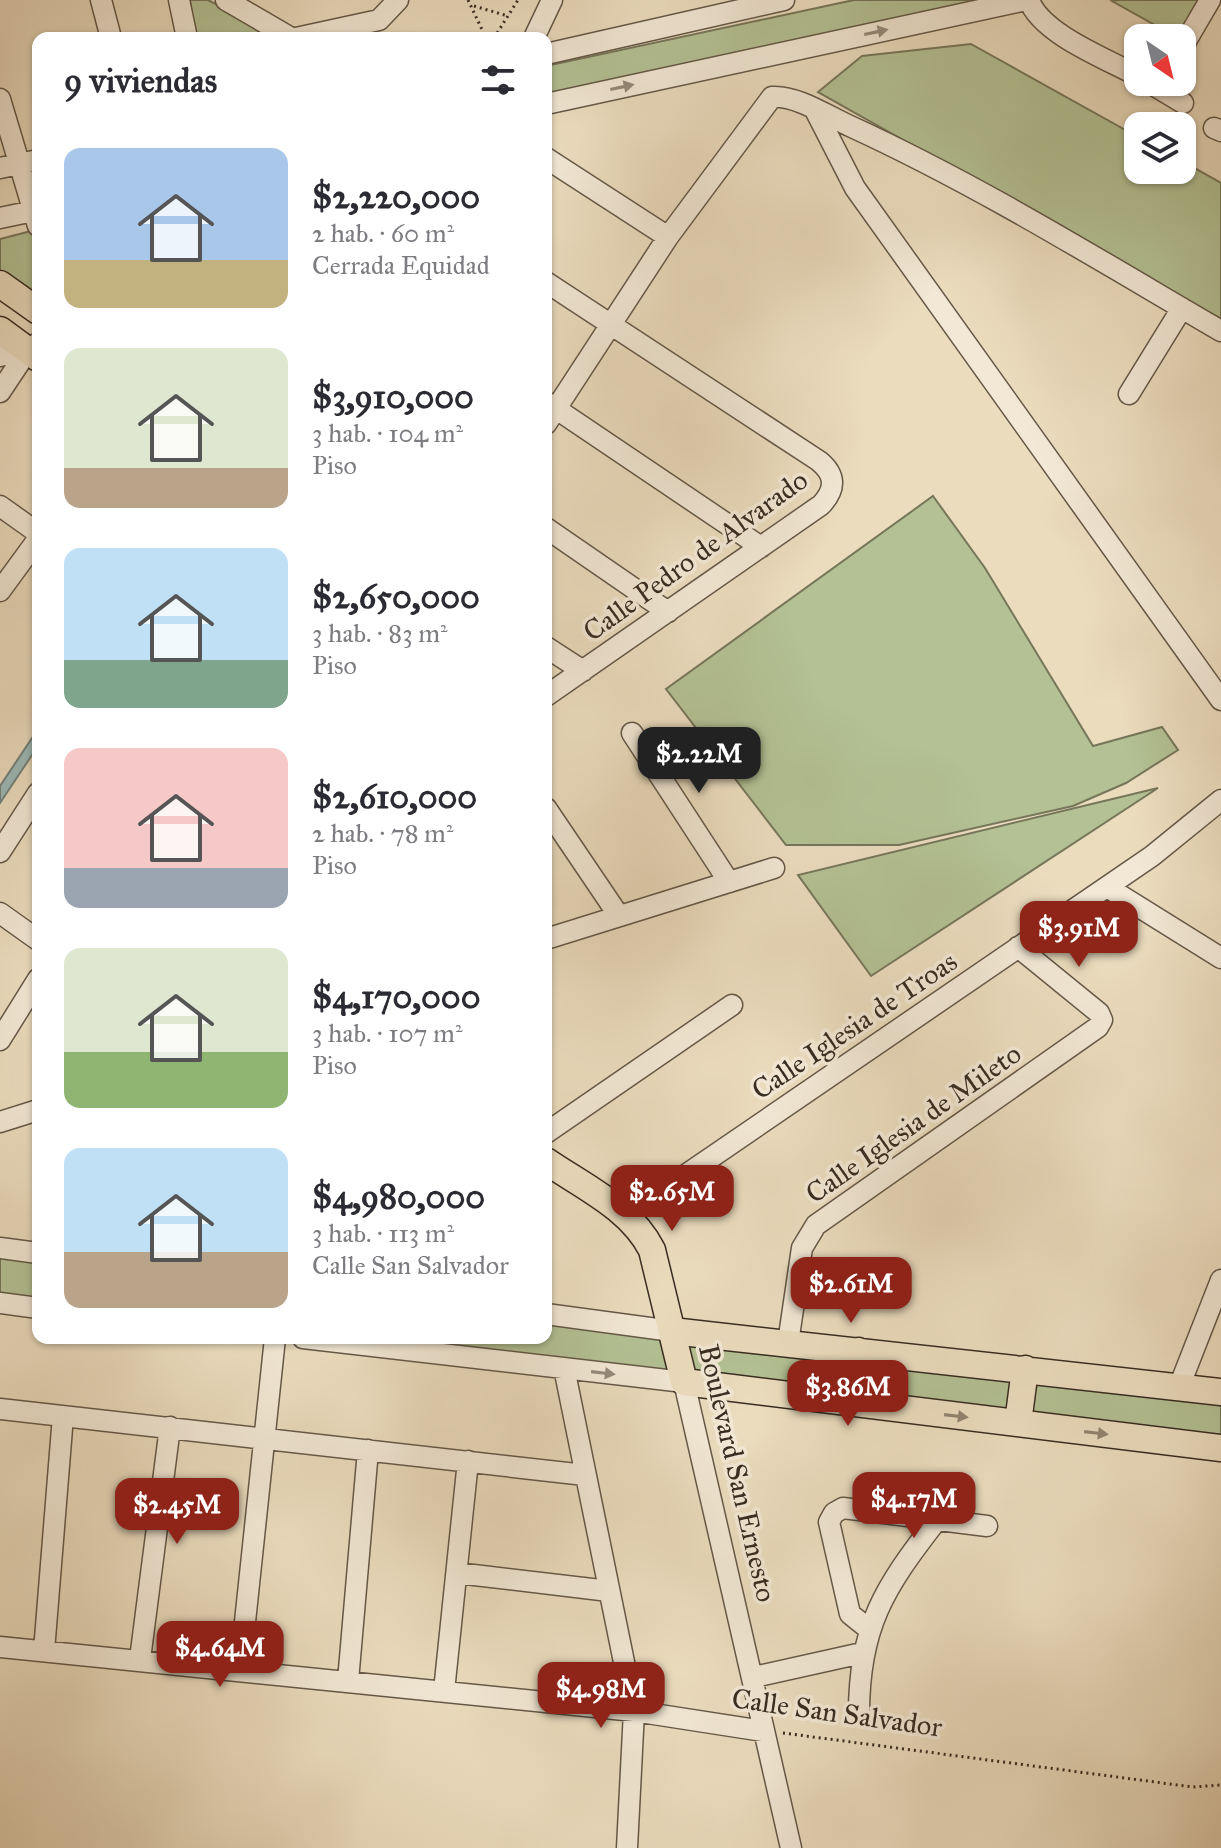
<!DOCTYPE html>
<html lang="es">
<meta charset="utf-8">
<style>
:root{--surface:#fff;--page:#f7f7f7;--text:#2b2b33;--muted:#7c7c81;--accent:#8f2418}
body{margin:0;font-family:"IM FELL Great Primer",serif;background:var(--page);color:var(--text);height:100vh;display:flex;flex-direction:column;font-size:30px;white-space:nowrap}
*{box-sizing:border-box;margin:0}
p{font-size:26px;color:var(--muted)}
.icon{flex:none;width:44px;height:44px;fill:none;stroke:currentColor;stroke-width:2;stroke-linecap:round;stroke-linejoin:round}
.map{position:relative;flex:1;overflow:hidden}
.panel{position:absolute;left:32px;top:32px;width:520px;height:1312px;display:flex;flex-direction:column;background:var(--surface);border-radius:16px;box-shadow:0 2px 6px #0004}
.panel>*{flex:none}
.needle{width:52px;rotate:145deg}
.buttons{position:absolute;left:1124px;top:24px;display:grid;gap:16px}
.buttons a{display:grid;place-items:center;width:72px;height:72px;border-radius:16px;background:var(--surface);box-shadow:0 2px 6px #0004;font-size:40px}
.price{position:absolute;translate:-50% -68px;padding:0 18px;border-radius:16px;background:var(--accent);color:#fff;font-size:26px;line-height:52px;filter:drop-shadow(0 2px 4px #0008)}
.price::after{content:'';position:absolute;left:50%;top:48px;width:24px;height:18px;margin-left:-12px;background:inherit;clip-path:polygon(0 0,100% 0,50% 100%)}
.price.active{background:#222;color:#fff}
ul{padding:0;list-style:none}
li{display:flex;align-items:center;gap:24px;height:200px;padding:0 32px}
li span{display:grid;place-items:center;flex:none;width:224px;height:160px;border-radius:16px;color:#555}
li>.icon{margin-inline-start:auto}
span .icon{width:96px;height:96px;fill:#fffc;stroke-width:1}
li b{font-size:34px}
h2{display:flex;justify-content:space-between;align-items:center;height:96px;padding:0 32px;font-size:34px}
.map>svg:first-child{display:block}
.green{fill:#b3c194;stroke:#76765a;stroke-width:2}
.water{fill:#9bbab9;stroke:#73817c;stroke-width:2}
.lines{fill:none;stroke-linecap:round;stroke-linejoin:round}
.minor-casing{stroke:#655848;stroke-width:23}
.major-casing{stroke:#382c21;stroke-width:29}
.path{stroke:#382c21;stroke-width:3;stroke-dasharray:2 4;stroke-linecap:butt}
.minor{stroke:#f2e8d5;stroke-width:20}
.major{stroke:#ebdcbe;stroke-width:26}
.oneway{fill:#958a7b}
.oneway2{fill:#928470}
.labels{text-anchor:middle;stroke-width:7;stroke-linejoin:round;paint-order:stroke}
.street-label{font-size:28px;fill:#382c21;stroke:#f2e8d5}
</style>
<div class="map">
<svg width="1221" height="1848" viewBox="0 0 1221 1848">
<rect width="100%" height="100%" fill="#ebdcbe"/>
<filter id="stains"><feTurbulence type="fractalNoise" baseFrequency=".0025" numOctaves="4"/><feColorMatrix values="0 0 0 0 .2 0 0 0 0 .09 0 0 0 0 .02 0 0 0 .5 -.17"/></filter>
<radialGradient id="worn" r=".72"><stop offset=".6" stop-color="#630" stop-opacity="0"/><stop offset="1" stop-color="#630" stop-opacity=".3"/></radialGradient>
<!-- green -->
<path class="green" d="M190,0H208L280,37L195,38Z
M854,0H1008L546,97V66Z
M1118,0H1203L1178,38L1112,1Z
M971,44L1138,137V170H1182V161L1221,183V319L818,92L862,56Z
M35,230L38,239V300L0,273V239Z
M933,496L985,568L1093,746L1162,727L1178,750L1126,783L1073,806L899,845H786L666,689Z
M1158,788L871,976L798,875Z
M0,1252L38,1257V1305L0,1300Z
M546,1320L1221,1397V1443L323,1338H546Z"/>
<!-- water -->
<path class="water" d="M38,729V746L0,803V786Z"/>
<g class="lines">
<defs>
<path id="minor" d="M101,0L111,38
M179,0L187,38
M226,0L291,38
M1029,0C1041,34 1107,59 1138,76
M296,38L379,20L398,0
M534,38L552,0
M1182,48L1210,0
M546,54L784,0
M1148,82L1183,103
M0,99L38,226
M546,104L1026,0
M815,110L855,188L1221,700
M1214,128L1221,131
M546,158L668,237
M0,168L38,160
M0,218L38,210
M546,282L819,461C836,475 836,489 821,505L546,696
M0,356L28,350
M0,392L28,350L38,343
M1129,394L1182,308
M546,402L761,547
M546,424L668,237L772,97C797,95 829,117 852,127C980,186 1099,260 1221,331
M0,506L38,533
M546,528L668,612
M0,591L38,539
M546,647L583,671
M632,733L729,882
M546,808L619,916
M0,852L38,793
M1107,887L1221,958
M0,913L38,940
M546,939L774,868
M0,1040L38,979
M0,1122L38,1110
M546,1133L732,1005
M627,1215L1152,856L1221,800
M0,1248L38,1253
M0,1303L38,1308
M546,1314L672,1331
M303,1338L684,1382L791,1848
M788,1343L802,1248L816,1225L1098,1027L1102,1020L1099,1013L1018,947
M564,1368L634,1711L627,1848
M1179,1387L1221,1280
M0,1409L585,1475
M457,1573L609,1591
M870,1630L850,1614L829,1522L834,1513L843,1508L987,1526
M0,1647L634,1711L763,1731
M44,1651L63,1416
M140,1659L170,1427
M240,1669L275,1338
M754,1677L862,1653
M348,1681L368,1450
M444,1691L468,1461
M859,1713C859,1627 884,1588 936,1521"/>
<path id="major" d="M0,284L38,311
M0,330L38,358
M546,1161C584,1187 631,1208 652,1250L684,1382L1221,1448
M672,1331L1221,1392
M852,1403L858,1351
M1018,1423L1025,1369"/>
</defs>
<!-- minor casing -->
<use href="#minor" class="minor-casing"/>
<!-- major casing -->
<use href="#major" class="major-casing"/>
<!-- path -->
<path class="path" d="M468,0L486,38
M474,6L508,16
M494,38L518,0
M783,1733L1193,1787L1221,1785"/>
<!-- minor -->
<use href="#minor" class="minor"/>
<!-- major -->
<use href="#major" class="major"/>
</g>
<!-- one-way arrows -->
<defs><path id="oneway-solid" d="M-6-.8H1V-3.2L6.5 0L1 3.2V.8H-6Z" transform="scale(2)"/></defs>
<g class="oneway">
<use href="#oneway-solid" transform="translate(876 32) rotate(-12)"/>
<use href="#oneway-solid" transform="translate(622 87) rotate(-12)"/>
<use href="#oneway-solid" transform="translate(603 1373) rotate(7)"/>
</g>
<g class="oneway2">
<use href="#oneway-solid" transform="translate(956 1416) rotate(7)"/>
<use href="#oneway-solid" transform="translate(1096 1433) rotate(7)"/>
</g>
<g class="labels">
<!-- street labels -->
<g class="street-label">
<text transform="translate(695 555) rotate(-36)" y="10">Calle Pedro de Alvarado</text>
<text transform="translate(854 1025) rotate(-34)" y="10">Calle Iglesia de Troas</text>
<text transform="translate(913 1123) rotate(-35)" y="10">Calle Iglesia de Mileto</text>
<text transform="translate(738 1473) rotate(77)" y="10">Boulevard San Ernesto</text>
<text transform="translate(837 1712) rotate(8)" y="10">Calle San Salvador</text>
</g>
</g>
<rect width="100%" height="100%" filter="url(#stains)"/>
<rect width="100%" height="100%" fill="url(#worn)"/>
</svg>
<div class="buttons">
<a><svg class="needle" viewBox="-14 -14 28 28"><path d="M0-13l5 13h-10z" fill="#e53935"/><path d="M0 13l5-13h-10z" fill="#7c7c81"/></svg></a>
<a><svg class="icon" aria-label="layers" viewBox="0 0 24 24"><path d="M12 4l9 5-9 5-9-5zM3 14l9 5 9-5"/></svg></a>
</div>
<b class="price active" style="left:699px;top:795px">$2.22M</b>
<b class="price" style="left:1079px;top:969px">$3.91M</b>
<b class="price" style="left:672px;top:1233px">$2.65M</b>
<b class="price" style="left:851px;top:1325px">$2.61M</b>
<b class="price" style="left:848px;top:1428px">$3.86M</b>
<b class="price" style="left:914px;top:1540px">$4.17M</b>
<b class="price" style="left:177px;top:1546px">$2.45M</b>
<b class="price" style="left:220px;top:1689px">$4.64M</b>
<b class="price" style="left:601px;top:1730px">$4.98M</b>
<section class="panel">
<h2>9 viviendas<svg class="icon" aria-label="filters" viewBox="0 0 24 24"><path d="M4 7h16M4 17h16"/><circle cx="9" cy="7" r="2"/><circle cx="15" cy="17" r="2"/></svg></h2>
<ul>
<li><span style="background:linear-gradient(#a9c7e8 70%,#c2b280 0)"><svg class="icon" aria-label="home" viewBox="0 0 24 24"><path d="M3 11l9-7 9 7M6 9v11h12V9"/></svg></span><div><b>$2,220,000</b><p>2 hab. · 60 m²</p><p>Cerrada Equidad</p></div></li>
<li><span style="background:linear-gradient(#dfe7d0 75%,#b9a48a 0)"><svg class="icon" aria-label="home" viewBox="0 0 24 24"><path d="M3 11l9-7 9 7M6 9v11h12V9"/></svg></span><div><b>$3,910,000</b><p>3 hab. · 104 m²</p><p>Piso</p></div></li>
<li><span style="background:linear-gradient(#bfe0f5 70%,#7fa58c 0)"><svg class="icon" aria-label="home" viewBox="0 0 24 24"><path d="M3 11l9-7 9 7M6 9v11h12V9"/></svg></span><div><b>$2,650,000</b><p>3 hab. · 83 m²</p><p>Piso</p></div></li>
<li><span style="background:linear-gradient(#f6c9c9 75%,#9aa5b1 0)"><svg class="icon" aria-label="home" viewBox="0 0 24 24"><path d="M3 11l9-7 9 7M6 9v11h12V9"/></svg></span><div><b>$2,610,000</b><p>2 hab. · 78 m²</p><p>Piso</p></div></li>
<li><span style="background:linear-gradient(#dfe7d0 65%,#8fb573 0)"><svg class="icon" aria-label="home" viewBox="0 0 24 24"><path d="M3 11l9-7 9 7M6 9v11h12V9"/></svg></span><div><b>$4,170,000</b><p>3 hab. · 107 m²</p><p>Piso</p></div></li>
<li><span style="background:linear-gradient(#bfe0f5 65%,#b9a48a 0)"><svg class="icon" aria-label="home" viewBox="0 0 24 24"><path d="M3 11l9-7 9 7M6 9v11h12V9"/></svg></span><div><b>$4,980,000</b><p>3 hab. · 113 m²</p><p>Calle San Salvador</p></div></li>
</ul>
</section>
</div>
